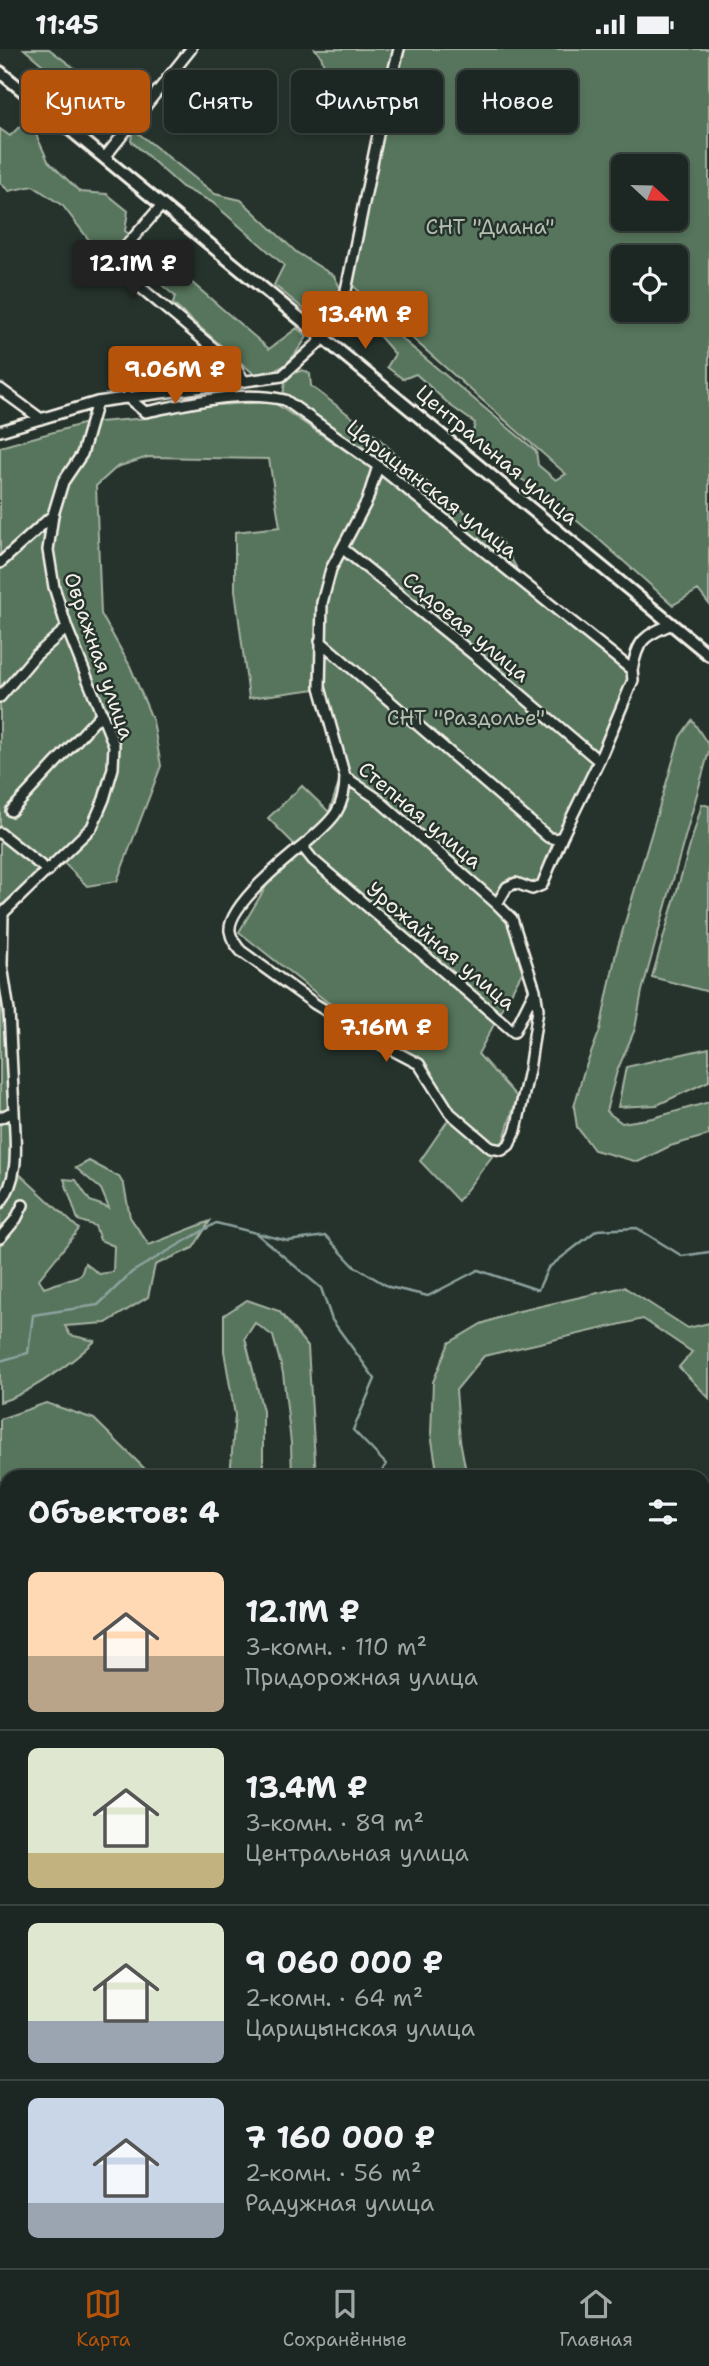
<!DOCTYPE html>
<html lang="ru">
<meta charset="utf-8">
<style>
:root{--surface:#1c2622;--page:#29322f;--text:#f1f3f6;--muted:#a0a5a5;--line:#3a4340;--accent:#b45309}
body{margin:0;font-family:"Shantell Sans",sans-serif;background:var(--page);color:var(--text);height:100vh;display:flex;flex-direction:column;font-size:26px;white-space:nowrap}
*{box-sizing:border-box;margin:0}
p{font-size:23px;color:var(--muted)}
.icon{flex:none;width:38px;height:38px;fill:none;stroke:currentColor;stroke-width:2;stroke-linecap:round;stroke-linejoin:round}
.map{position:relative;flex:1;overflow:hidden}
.drawer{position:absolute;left:0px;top:1421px;width:710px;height:798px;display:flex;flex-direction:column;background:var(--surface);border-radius:21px 21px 0 0;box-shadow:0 4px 10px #0003,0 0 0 2px var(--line)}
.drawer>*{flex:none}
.hud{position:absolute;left:21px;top:21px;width:668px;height:63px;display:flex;gap:14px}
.needle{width:46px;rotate:112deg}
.controls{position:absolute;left:611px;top:105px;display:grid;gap:14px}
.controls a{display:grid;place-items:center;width:77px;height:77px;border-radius:10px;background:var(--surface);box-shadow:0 4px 10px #0003,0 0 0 2px var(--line);font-size:35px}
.price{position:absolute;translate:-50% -60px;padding:0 16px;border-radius:7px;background:var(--accent);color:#fff;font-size:23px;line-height:46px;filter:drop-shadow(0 2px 4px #0008)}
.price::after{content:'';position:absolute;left:50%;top:42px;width:21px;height:16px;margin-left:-10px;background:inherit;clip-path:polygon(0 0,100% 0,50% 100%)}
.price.current{background:#222;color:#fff}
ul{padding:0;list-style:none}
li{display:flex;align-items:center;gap:21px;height:175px;padding:0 28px}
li+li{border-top:2px solid var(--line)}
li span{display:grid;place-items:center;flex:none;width:196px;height:140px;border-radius:10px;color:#555}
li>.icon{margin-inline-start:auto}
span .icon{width:84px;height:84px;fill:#fffc;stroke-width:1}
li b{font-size:30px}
h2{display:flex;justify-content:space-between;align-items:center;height:84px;padding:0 28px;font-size:30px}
.tag{padding:0 24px;border-radius:10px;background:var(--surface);box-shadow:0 4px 10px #0003,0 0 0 2px var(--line);font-size:24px;line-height:63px}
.tag.current{background:var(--accent);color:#fff}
.status{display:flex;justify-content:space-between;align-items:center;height:49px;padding:0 35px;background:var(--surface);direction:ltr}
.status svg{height:19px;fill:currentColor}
.dock{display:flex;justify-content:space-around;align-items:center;height:98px;border-top:2px solid var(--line);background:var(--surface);font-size:19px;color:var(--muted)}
.dock a{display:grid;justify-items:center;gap:4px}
.dock .current{color:var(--accent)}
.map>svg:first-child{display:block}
.green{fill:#56745c;stroke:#a5b2a2;stroke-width:2;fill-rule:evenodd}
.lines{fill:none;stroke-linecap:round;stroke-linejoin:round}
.stream{stroke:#8da29e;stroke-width:2.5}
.minor-casing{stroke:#f4f1e8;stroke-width:14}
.tertiary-casing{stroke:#f4f1e8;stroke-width:16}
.minor{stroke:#26332d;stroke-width:9}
.tertiary{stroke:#26332d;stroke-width:10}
.labels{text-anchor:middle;stroke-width:5;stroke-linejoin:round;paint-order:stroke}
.park-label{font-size:21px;fill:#b5bfb0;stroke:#26332d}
.street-label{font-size:21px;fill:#f4f1e8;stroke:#26332d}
</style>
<div class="status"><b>11:45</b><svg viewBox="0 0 49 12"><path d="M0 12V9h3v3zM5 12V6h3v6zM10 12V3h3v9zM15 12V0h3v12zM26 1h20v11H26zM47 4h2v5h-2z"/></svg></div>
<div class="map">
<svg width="709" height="2219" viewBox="0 0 709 2219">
<rect width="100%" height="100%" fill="#26332d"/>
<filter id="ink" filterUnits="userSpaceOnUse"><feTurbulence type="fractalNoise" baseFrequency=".0143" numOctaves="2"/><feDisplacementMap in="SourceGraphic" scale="14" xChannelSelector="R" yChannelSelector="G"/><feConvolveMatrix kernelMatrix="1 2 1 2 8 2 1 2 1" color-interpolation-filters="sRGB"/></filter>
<g filter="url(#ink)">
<!-- green -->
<path class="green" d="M24,0H49L86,28L124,64L114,76Z
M315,0H709V555L698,541L673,556L594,486L545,445L515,426L485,397L471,391L475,374L451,357L416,325L403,330L387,318L395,305L362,267L371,264L536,402L538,416L556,431L566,425L344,229L377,72L324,17L321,7ZM623,117H676V170H623ZM623,208H676V261H623Z
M19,78L34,81L48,112L80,143L107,145L128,162L125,182L190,232L269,300L297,279L307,288C288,315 288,321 254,325L173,255L175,247L122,203L96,200L63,157L33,137L9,142L0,134V80L10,87Z
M133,80L215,145L241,151L296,203L334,227L344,246L342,252L328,269H315L274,236L284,216L212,153L182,138L131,92Z
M303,321L310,325L311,337L374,385L418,426L501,492L516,518L505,517L283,346L286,327Z
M273,353L386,429L499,519L633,630L536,837L510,829L495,858L513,876L517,901L525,918L478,1005L517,1048L503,1093L458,1152L420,1112L455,1061L429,1021L409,1003L326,952L239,883L268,834L301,802L268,769L302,737L329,763L341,728L315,640L249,649L235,541V483L280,478L269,410L148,408L117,418L96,437L101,565L130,617L153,672L161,717L117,832L87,837L56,806L0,858V398L86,374L147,369L194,357Z
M692,671L709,697V702L642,942L635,980L617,1022L606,1062L622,1074L653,1069L709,1053V1086L670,1097L638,1113L594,1101L577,1078L574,1058L583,1025L600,981L616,904L680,688Z
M702,755L709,757V943L652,928Z
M0,952L6,983L14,1120L79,1180L39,1230L44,1239L81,1226L85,1214L99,1225L113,1223L114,1197L100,1191L95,1177L78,1171L64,1130L76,1131L90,1152L109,1159L101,1140L76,1119L89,1112L119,1128L124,1136L130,1168L149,1196L210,1172L193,1199L155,1216L148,1248L106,1274L65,1277L70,1286L95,1292C73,1313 29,1345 0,1353Z
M709,999V1032L657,1056L618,1058L626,1018Z
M624,1238L688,1279L709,1274V1349L679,1318L692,1303L643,1270L484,1307L456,1341L460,1391L467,1428H438L431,1385L433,1333L449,1294L481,1275L515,1263Z
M247,1251L279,1262L308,1298L316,1428H292L291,1394L283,1324L273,1287L255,1274L245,1289L263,1362V1428H230L235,1366L224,1302V1266Z
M46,1354L94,1370L145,1420L147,1428H7V1447L0,1451V1370Z
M704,1824L709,1828V1936L704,1934Z
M0,1846L7,1848V1946L0,1941Z
M0,1974L7,1980V2153L0,2133Z"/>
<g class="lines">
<!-- stream -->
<path class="stream" d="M257,1185L321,1239L332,1271L375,1330L353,1381L386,1415L379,1428
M0,1312L28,1304L33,1266L98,1256L132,1223L216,1174L288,1192L326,1187L354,1217L389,1238L428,1247L478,1221L538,1241L548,1219L597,1181L637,1179L682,1207L709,1203
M704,1620L709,1622
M704,1967H709
M704,2011L709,2016"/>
<defs>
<path id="minor" d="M105,108L191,0
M162,156L126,197L118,215L134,233L235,317L244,332
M0,340L41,370
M127,348L145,363C189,355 240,340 285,351L378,417L632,621C638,591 643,587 672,575
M0,382L97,353L282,327L325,288L343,256L381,71L399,0
M378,417L367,452L331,520L322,554L320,638L345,728L375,748L497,855L507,838L516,834L532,840L542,836L562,788L599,712L633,631L632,621
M342,499L478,609L599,712
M0,514L53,466L63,433L82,405L97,353
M320,592L548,788L555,790L562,788
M0,648L35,607L67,579
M345,728C345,763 330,773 305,795V801L313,811L514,983L535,941L512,870L497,855
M11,762L102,664
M0,784L48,822
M305,795C287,809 227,858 230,882C231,890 236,896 241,902L315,955L379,994L419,1015L450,1064L491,1099L502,1101L509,1096L516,1081L529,1021L538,960L535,941
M0,867L92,778L104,750L113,719L114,696L67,579L54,538L48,501L53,466
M0,1069L14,1062L9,962L2,916L3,866
M0,1154C21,1128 15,1093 14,1062
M0,1189L16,1170L23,1156"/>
<path id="tertiary" d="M0,23L709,606"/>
</defs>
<!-- minor casing -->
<use href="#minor" class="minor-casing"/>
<!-- tertiary casing -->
<use href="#tertiary" class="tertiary-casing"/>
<!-- minor -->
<use href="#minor" class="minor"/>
<!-- tertiary -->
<use href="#tertiary" class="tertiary"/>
</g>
</g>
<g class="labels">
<!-- park labels -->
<g class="park-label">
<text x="490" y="185">СНТ "Диана"</text>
<text x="466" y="676">СНТ "Раздолье"</text>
</g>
<!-- street labels -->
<g class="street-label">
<text transform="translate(497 406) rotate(40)" y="7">Центральная улица</text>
<text transform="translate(432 440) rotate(38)" y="7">Царицынская улица</text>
<text transform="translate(466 578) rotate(40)" y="7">Садовая улица</text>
<text transform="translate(99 607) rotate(71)" y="7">Овражная улица</text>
<text transform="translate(420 766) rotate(40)" y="7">Степная улица</text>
<text transform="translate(441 897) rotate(40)" y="7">Урожайная улица</text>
</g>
</g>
</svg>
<div class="controls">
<a><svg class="needle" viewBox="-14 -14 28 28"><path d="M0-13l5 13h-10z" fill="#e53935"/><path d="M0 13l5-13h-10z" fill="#a0a5a5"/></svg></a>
<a><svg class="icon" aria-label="locate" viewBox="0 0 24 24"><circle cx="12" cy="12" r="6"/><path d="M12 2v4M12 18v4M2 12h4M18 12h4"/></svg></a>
</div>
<b class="price current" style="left:133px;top:251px">12.1M ₽</b>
<b class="price" style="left:365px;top:302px">13.4M ₽</b>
<b class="price" style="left:175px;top:357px">9.06M ₽</b>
<b class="price" style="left:386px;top:1015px">7.16M ₽</b>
<div class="hud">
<a class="tag current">Купить</a>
<a class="tag">Снять</a>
<a class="tag">Фильтры</a>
<a class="tag">Новое</a>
</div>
<section class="drawer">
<h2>Объектов: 4<svg class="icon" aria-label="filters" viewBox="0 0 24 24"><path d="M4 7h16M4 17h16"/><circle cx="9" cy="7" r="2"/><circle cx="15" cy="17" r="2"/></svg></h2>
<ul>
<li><span style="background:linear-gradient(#ffd9b3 60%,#b9a48a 0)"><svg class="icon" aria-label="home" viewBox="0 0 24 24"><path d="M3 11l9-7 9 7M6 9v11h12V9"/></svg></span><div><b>12.1M ₽</b><p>3-комн. · 110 m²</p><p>Придорожная улица</p></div></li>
<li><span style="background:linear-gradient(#dfe7d0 75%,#c2b280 0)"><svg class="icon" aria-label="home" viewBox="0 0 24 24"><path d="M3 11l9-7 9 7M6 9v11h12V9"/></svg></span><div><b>13.4M ₽</b><p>3-комн. · 89 m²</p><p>Центральная улица</p></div></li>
<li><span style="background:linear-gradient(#dfe7d0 70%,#9aa5b1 0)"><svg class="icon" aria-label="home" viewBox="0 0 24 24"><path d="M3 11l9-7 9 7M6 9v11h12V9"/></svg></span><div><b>9 060 000 ₽</b><p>2-комн. · 64 m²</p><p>Царицынская улица</p></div></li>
<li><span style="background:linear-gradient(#c9d6e8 75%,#9aa5b1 0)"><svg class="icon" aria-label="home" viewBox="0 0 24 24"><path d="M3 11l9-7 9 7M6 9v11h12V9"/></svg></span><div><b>7 160 000 ₽</b><p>2-комн. · 56 m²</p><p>Радужная улица</p></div></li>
</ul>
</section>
</div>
<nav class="dock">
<a class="current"><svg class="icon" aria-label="map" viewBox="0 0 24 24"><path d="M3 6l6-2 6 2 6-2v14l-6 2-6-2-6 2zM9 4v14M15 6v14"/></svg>Карта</a>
<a><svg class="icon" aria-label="saved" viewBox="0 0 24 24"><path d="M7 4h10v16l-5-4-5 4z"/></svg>Сохранённые</a>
<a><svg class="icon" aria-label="home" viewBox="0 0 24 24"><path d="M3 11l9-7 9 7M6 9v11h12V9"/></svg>Главная</a>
</nav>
